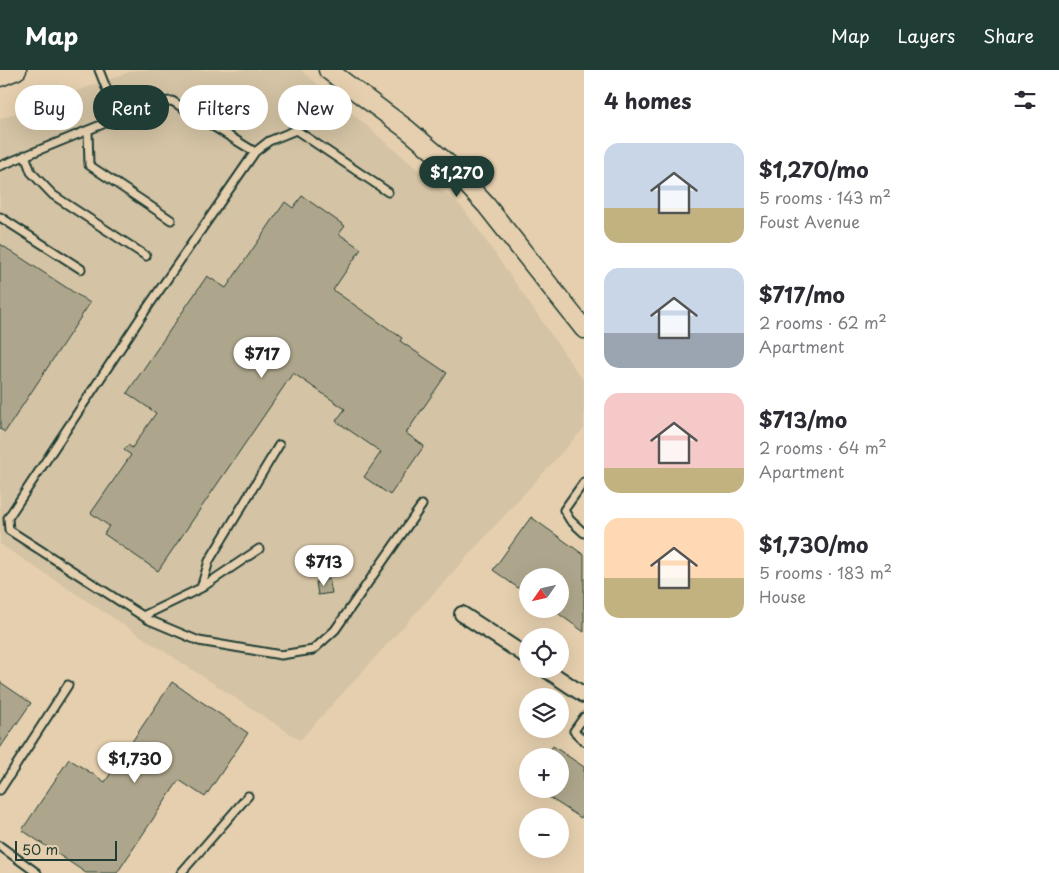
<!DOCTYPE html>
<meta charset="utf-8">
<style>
:root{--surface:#fff;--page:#f7f7f7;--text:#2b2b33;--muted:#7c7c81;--accent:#1f3d34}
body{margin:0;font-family:"Playpen Sans",sans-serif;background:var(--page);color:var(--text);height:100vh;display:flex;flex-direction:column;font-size:19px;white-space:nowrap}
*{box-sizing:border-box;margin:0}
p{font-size:16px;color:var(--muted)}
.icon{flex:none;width:28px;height:28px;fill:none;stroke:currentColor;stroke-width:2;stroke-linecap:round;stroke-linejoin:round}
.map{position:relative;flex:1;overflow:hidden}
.details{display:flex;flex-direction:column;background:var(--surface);width:475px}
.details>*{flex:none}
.guide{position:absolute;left:15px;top:15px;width:475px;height:45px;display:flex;gap:10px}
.needle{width:32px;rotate:236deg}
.fabs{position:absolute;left:519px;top:498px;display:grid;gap:10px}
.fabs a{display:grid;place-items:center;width:50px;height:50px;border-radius:50%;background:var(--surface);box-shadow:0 5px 20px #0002;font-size:25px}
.scale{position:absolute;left:15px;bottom:12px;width:102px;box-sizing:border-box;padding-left:5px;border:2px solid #1f3d34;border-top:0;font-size:14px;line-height:18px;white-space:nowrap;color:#1f3d34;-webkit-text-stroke:4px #e5cfae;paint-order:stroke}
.price{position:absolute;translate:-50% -42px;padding:0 11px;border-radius:18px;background:#fff;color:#222;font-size:16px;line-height:32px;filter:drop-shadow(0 1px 2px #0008)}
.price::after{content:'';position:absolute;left:50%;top:30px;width:15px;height:11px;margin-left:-8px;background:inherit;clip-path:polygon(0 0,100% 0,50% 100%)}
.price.current{background:var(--accent);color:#fff}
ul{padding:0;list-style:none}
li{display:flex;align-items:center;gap:15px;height:125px;padding:0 20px}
li span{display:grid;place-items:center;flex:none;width:140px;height:100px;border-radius:15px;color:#555}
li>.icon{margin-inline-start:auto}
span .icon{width:60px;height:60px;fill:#fffc;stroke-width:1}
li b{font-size:21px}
h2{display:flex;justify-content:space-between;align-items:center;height:60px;padding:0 20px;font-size:21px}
.chip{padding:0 18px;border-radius:22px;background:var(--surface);box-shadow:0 5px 20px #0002;font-size:18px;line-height:45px}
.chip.current{background:var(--accent);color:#fff}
header{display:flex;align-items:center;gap:30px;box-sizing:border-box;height:70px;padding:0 25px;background:var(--accent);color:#fff}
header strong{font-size:24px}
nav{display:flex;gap:28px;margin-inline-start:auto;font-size:18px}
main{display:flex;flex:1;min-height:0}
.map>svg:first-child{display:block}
.built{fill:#d4c3a4}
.building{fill:#aea68c;stroke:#1f3d34}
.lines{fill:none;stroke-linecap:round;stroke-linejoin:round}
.service-casing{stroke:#1f3d34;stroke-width:11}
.minor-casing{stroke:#1f3d34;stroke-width:18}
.tertiary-casing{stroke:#1f3d34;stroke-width:21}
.service{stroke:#e5cfae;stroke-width:7}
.minor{stroke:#e5cfae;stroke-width:14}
.tertiary{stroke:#e5cfae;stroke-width:18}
</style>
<header>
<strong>Map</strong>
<nav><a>Map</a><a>Layers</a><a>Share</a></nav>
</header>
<main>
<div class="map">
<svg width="584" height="803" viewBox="0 0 584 803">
<rect width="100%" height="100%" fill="#e5cfae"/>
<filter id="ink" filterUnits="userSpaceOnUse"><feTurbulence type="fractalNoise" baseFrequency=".02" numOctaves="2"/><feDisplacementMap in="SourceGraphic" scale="10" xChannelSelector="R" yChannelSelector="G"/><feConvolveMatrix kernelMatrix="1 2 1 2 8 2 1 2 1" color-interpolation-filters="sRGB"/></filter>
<g filter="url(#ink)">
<!-- built -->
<path class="built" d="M135,0H301L463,138L584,312V358L300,670L0,474V49Z"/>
<!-- building -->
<path class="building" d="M302,126L345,156L339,164L361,179L333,220L402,268L400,271L447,303L406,363L424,376L390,425L364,407L381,382L336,351L345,339L293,303L158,501L104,464L109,456L91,443L131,385L124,380L128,375L132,378L156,343L127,323L207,206L226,218L285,132L293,138Z
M0,174L90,233L5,362L0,359Z
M531,447L584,485V562L552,539H560V506H528V525L493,500Z
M329,509L332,523L318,525L316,512Z
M0,612L31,633L0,678Z
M172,612L248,663L205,727L179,710L117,803H86L22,760L69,689L105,712Z
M553,676L584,697V743L581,748L536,719H560V686H546Z"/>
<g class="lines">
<defs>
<path id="service" d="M99,0L118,48
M88,60L89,95L171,150
M255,82L145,241L8,448L9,460L149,550L199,571L281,585L313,580L335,560L422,435
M25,85L31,102L53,125L146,186
M0,96L157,32L172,31L255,82L269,71L296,60L388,122
M0,147L81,199
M584,412L564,440L570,450L584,463
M201,518L259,479
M143,546L201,518L209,491L279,375
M584,647L574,661L584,671
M0,720L68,615
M0,776L37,803
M181,803L248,726"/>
<path id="minor" d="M462,544L528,587
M545,599L584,625"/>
<path id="tertiary" d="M328,0L408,60L447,93L486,135L584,259
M0,7L17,0"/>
</defs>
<!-- service casing -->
<use href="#service" class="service-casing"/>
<!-- minor casing -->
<use href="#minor" class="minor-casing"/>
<!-- tertiary casing -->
<use href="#tertiary" class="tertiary-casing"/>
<!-- service -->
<use href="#service" class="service"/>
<!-- minor -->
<use href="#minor" class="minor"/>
<!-- tertiary -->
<use href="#tertiary" class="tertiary"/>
</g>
</g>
</svg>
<div class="fabs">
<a><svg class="needle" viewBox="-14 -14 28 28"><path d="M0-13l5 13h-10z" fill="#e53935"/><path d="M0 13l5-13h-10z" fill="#7c7c81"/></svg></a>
<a><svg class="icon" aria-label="locate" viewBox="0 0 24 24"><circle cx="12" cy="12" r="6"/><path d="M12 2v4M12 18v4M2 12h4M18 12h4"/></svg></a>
<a><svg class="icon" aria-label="layers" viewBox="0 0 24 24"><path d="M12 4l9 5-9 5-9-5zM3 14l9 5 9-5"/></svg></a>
<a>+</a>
<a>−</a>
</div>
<div class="scale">50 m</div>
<b class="price current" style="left:457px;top:128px">$1,270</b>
<b class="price" style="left:262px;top:309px">$717</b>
<b class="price" style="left:324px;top:517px">$713</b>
<b class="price" style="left:135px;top:714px">$1,730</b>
<div class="guide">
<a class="chip">Buy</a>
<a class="chip current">Rent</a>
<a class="chip">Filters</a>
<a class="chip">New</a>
</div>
</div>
<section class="details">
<h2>4 homes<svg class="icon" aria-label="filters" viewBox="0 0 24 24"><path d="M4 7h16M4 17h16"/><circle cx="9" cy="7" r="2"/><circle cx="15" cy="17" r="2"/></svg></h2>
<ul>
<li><span style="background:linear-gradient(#c9d6e8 65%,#c2b280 0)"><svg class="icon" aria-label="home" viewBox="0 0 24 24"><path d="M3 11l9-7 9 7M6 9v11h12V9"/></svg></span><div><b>$1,270/mo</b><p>5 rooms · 143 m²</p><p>Foust Avenue</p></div></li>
<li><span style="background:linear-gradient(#c9d6e8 65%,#9aa5b1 0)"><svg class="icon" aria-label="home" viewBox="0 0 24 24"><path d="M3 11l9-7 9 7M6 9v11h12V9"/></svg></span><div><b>$717/mo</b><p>2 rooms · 62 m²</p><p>Apartment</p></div></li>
<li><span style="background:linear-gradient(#f6c9c9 75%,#c2b280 0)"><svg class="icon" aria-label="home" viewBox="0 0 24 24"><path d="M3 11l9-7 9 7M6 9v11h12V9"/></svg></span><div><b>$713/mo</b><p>2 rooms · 64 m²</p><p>Apartment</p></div></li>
<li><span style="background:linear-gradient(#ffd9b3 60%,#c2b280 0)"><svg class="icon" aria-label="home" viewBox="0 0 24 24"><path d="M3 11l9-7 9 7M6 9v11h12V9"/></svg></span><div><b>$1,730/mo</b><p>5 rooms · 183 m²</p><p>House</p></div></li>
</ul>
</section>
</main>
